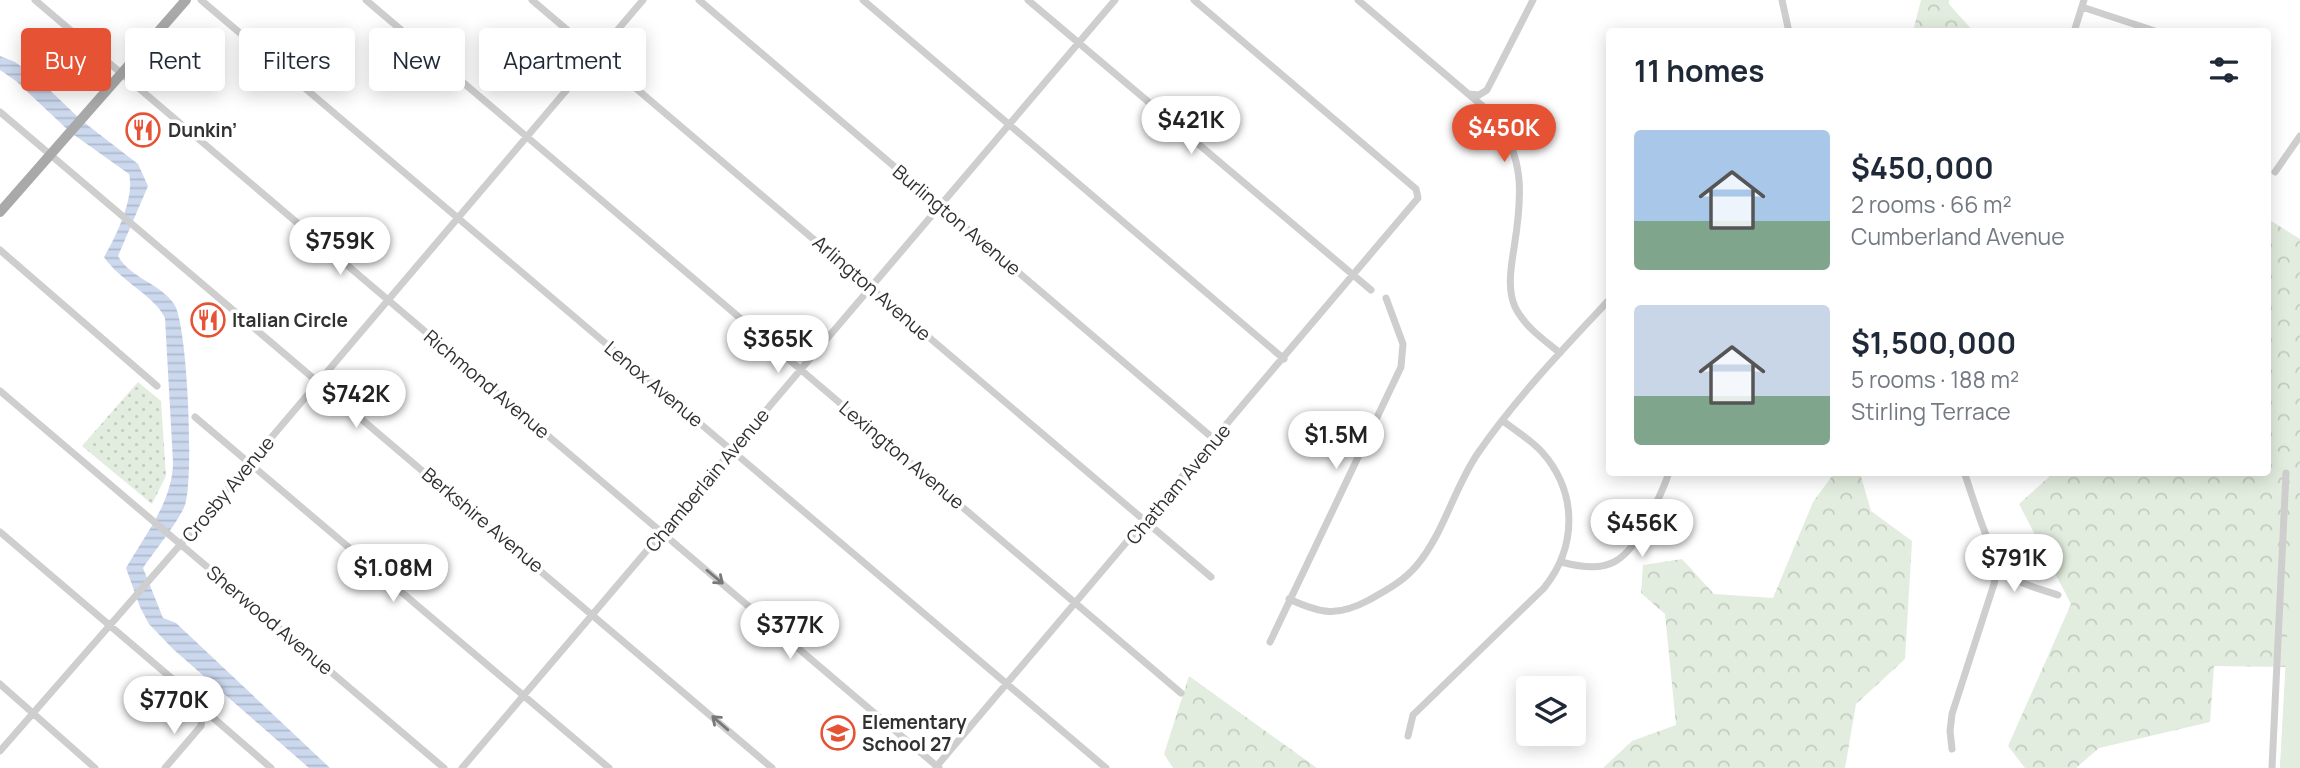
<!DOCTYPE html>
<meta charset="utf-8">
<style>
:root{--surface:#fff;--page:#f2f2f3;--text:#1f2937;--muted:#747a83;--accent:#e65334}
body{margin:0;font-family:Manrope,sans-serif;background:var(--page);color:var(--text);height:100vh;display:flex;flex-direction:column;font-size:26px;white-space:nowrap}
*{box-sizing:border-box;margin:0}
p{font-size:23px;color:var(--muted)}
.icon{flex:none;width:38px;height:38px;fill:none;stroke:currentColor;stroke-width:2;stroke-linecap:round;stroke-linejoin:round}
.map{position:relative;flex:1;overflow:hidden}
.panel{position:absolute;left:1606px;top:28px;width:665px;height:448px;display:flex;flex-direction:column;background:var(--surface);border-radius:7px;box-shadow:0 4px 18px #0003}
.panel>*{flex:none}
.top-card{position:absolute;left:21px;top:28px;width:665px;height:63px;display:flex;gap:14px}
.fabs{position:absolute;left:1516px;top:676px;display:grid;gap:14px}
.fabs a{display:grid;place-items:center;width:70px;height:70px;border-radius:7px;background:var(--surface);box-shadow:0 4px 18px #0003;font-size:35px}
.price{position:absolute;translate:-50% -60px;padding:0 16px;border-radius:24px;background:#fff;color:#222;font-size:23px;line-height:46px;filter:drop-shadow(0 2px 4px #0008)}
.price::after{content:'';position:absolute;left:50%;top:42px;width:21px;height:16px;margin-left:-10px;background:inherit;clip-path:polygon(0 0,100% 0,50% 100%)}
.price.selected{background:var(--accent);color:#fff}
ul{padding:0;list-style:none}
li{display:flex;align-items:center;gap:21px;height:175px;padding:0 28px}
li span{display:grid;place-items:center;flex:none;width:196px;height:140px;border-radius:7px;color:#555}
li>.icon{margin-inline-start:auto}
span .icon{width:84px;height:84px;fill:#fffc;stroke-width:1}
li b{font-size:30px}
h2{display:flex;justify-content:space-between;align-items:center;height:84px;padding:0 28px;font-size:30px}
.chip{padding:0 24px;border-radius:7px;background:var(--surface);box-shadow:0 4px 18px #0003;font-size:24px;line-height:63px}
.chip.selected{background:var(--accent);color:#fff}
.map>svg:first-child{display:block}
.grass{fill:url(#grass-dots)}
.forest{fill:url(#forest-crowns)}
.green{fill:#e3eddf}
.water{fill:url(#water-rules)}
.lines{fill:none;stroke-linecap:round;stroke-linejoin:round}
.street{stroke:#cecece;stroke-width:7}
.primary{stroke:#a9a9a9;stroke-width:10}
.oneway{stroke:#787878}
.labels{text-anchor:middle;stroke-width:7;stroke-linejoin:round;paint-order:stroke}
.poi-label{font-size:19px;font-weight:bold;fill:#313131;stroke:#fff;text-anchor:start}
.street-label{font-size:19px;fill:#313131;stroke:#fff}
</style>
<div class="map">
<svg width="2300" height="768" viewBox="0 0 2300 768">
<defs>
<pattern id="grass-dots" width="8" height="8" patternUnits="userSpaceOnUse" patternTransform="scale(1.75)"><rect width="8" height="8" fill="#e3eddf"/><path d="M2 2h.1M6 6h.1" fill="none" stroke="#c3ccc0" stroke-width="1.8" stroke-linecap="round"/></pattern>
<pattern id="forest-crowns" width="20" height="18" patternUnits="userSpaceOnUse" patternTransform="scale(1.75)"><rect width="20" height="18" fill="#e3eddf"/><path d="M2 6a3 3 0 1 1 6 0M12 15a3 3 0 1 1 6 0" fill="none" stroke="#c3ccc0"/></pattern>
<pattern id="water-rules" width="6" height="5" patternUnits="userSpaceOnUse" patternTransform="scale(1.75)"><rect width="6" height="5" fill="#cbd8ed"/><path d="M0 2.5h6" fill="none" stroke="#afbacc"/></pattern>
</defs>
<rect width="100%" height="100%" fill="#fff"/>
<!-- grass -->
<path class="grass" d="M138,382L161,401L166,476L152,504L82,446Z"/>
<!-- forest -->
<path class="forest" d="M1921,0H1949V4L1973,31H1913Z
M2268,219L2300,239V768H2280L2286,667L2214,666L2210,722L2099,748L2076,768H2025L2008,746L2071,604L2019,504L2049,477V473L2268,472Z
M1835,472L1860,473L1871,511L1912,541L1905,659L1856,704L1845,768H1603L1632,741L1676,725L1665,614L1641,593L1643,565L1682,559L1714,594L1773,598L1813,502Z
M1189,676L1317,768H1173L1164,754Z"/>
<!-- green -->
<path class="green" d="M2300,502V768H2280L2294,506Z"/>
<!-- water -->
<path class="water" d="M0,56L15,62L36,77L81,120L138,164L148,186L118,256C130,278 160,283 174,304C188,324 194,480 185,505C179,521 153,553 143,568L163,618L176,623L330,768H309L173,649L149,624L140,607L126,568C145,535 173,501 173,462L165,318C155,296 120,281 104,257C116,237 135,197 129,174L70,132L16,81L0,70Z"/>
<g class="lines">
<!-- street -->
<path class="street" d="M35,0L939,768
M201,0L1106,768
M366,0L1181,693
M532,0L1211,577
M699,0L1215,440
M863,0L1284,359
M1028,0L1371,290
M1358,0L1493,115C1526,157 1522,198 1514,248C1511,267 1507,289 1515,307C1525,327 1543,339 1560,353
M1782,0L1789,32
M2082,7L2158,32
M2074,32L2084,0
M1469,94L1479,95L1487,90L1533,0
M0,112L772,768
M2275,172L2300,136
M0,250L157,386
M0,391L444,768
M195,417L609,768
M1964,472C1974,499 1990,561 2012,577C2025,586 2043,590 2058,595
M0,532L196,699L203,709L271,768
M1561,562C1611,575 1626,562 1649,518C1656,503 1664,489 1669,472
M1289,599C1322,614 1337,617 1369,600C1387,590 1404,581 1417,565C1444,533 1454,488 1478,453C1516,398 1564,348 1610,299
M1270,642L1401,367L1403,344L1386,298
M0,684L95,768
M1408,736L1413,715L1544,588C1577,547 1578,493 1542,452C1531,440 1516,431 1503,421
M1952,749L1950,731L1952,714L1994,584L1997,569L1996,558
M0,751L180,545L643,0
M936,767L1418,198L1416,189L1194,0
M165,768L201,726L203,710
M462,768L1115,0
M2272,768L2286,473"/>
<!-- primary -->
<path class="primary" d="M0,212L186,0"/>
</g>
<!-- one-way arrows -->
<defs><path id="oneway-shaft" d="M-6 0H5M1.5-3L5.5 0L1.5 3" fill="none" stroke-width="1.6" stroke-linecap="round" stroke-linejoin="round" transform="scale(1.75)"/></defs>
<g class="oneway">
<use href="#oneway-shaft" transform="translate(715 577) rotate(40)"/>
<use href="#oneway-shaft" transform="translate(720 723) rotate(-139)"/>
</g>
<!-- icons -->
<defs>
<symbol id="restaurant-ring" viewBox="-11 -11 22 22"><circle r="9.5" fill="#fff" stroke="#e65334" stroke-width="1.5"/><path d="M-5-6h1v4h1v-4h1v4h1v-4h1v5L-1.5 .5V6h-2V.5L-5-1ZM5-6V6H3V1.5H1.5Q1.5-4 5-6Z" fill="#e65334"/></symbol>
<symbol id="school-ring" viewBox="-11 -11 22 22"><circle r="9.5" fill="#fff" stroke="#e65334" stroke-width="1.5"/><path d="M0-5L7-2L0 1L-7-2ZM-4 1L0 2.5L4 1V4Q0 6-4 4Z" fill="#e65334"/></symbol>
</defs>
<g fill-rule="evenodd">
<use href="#restaurant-ring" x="124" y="111" width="38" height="38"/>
<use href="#restaurant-ring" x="189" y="301" width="38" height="38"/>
<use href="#school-ring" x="819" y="714" width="38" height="38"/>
</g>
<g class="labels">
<!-- poi labels -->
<g class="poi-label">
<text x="168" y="137">Dunkin’</text>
<text x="232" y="327">Italian Circle</text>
<text x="862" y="729">Elementary<tspan x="862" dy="22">School 27</tspan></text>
</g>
<!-- street labels -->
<g class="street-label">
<text transform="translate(957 220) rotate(40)" y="7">Burlington Avenue</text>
<text transform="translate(872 288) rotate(41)" y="7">Arlington Avenue</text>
<text transform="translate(487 384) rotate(40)" y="7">Richmond Avenue</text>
<text transform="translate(654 384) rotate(40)" y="7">Lenox Avenue</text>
<text transform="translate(902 455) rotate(40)" y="7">Lexington Avenue</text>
<text transform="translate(707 480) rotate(-50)" y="7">Chamberlain Avenue</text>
<text transform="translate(1178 484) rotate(-50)" y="7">Chatham Avenue</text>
<text transform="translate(228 489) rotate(-50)" y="7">Crosby Avenue</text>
<text transform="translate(483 520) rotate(40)" y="7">Berkshire Avenue</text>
<text transform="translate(270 620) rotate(40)" y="7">Sherwood Avenue</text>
</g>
</g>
</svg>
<div class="fabs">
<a><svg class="icon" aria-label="layers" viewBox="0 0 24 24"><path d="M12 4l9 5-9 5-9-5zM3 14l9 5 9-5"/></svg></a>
</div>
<b class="price" style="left:1191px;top:156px">$421K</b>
<b class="price selected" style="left:1504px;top:164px">$450K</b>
<b class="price" style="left:340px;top:277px">$759K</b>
<b class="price" style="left:778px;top:375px">$365K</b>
<b class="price" style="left:356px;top:430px">$742K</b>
<b class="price" style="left:1336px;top:471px">$1.5M</b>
<b class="price" style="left:1642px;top:559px">$456K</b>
<b class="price" style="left:2014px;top:594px">$791K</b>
<b class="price" style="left:393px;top:604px">$1.08M</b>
<b class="price" style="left:790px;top:661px">$377K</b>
<b class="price" style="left:174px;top:736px">$770K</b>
<div class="top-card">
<a class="chip selected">Buy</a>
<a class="chip">Rent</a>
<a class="chip">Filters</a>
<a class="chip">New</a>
<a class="chip">Apartment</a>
</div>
<section class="panel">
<h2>11 homes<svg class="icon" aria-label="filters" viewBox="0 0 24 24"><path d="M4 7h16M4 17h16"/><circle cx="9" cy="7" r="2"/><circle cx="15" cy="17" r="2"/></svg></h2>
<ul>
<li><span style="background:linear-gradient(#a9c7e8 65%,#7fa58c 0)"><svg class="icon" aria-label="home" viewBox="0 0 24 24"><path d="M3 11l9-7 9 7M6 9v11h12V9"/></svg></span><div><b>$450,000</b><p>2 rooms · 66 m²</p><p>Cumberland Avenue</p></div></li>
<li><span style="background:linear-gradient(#c9d6e8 65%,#7fa58c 0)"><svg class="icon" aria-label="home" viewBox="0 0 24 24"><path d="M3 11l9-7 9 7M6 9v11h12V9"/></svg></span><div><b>$1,500,000</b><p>5 rooms · 188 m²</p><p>Stirling Terrace</p></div></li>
</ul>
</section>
</div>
